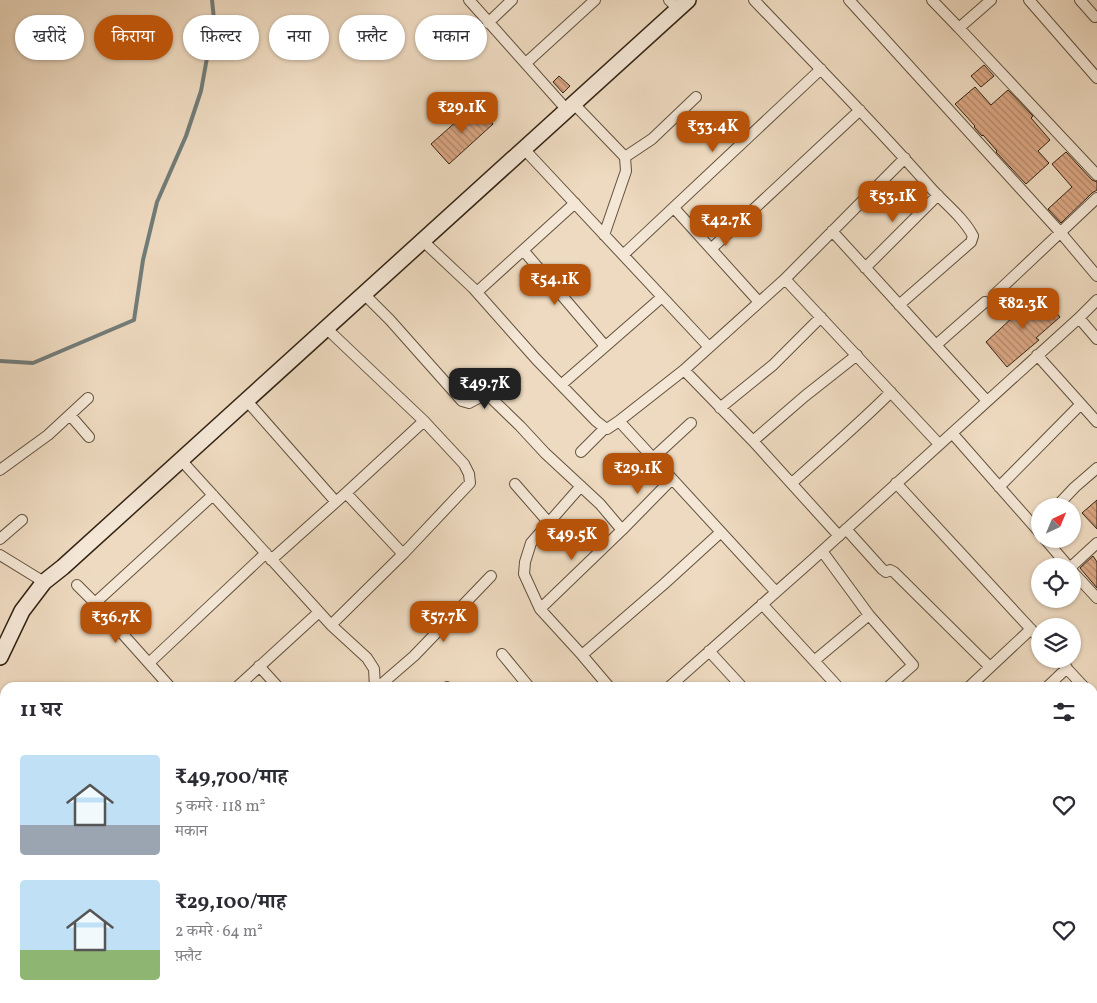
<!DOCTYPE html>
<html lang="hi">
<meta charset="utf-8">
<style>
:root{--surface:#fff;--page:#f7f7f7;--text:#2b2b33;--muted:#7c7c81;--accent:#b45309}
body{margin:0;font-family:Vollkorn,"Noto Serif Devanagari",serif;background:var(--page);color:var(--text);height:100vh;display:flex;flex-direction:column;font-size:19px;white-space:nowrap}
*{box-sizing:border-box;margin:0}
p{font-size:16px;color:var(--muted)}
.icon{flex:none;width:28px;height:28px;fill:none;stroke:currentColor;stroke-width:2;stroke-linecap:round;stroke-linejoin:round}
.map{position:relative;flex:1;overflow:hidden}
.drawer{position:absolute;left:0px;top:682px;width:1098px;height:321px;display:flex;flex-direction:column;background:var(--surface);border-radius:15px 15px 0 0;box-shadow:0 1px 4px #0004}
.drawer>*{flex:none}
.guide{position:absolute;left:15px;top:15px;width:500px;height:45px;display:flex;gap:10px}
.needle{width:32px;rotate:44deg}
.tools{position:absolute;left:1031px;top:498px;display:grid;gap:10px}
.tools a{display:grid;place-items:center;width:50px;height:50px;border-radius:50%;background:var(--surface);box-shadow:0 1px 4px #0004;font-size:25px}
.price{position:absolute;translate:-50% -42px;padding:0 11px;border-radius:10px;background:var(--accent);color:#fff;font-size:16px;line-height:32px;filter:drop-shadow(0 1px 2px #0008)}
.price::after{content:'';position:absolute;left:50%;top:30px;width:15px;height:11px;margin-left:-8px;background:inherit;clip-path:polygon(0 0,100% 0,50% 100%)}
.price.selected{background:#222;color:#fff}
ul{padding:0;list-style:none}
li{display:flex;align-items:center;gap:15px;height:125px;padding:0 20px}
li span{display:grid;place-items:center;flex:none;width:140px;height:100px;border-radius:5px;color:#555}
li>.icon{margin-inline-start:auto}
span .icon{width:60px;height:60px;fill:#fffc;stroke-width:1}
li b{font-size:21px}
h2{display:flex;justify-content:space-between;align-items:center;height:60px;padding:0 20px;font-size:21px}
.pill{padding:0 18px;border-radius:22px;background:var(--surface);box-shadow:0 1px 4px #0004;font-size:18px;line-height:45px}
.pill.selected{background:var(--accent);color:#fff}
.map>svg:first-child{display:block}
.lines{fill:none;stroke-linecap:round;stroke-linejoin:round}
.stream{stroke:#727c78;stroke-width:4}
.building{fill:url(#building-back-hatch);stroke:#332313}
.street-casing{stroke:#62513e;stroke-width:12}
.secondary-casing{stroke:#332313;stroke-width:18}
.street{stroke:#f4e7d6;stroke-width:10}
.secondary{stroke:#f4e7d6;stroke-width:15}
</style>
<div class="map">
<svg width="1097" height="1003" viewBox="0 0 1097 1003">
<defs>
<pattern id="building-back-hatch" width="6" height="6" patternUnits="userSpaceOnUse" patternTransform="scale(1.25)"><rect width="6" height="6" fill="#daa683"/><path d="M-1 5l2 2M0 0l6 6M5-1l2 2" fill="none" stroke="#b1876a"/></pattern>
</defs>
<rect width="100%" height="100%" fill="#eedac0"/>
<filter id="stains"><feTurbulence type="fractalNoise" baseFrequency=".004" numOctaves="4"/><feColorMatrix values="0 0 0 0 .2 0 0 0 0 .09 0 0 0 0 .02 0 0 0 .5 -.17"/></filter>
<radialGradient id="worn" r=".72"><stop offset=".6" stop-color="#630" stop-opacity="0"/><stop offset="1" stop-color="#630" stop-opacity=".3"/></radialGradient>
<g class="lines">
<!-- stream -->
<path class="stream" d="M0,361L33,363L134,320L143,260L157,202L186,136L201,91L214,19L212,0"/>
</g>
<!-- building -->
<path class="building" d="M984,65L994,76L981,87L971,76Z
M559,76L570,86L563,93L553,82Z
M975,87L991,105L1008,90L1033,116L1031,118L1050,140L1038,151L1049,163L1026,184L996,152L997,151L983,135L982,136L974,127L975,126L955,104Z
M476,104L493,124L449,164L431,144Z
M1066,152L1092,180L1097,182V190L1092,193L1061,223L1048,209L1072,187L1052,164Z
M1039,293L1060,317L1036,338L1039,340L1007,367L986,342Z
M1097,500V529L1082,513Z
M1093,556L1097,562V588L1080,568Z"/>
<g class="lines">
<defs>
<path id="street" d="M469,0L567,110
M669,0L678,9
M754,0C813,62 874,123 930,187C944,203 964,218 973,236L971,242L899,305
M849,0L1060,232L1097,276
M932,0L959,28L991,0
M1029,0L1097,78
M1080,0L1095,17
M488,23L512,0
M959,28L1097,175
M526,63L595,0
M574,104L625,157L626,171L604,235
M524,149L709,347
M625,157L652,139L696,97
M905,158L785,279L939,444
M674,208L759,302
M832,231L936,345
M423,241L473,288L536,359L596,421L605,428L607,429L619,421L684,370L785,279
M711,249L860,110
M523,250L605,346
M623,255L821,69
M865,268L938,195
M477,292L575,203
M364,294L390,320L462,401L469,403L484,395L489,396L520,426L545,453L600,504L622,530
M994,295L1097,198
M985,302L936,345L987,401
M1079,318L1097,339
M326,328L424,421L464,464L469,474L470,483L403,554L331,625
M1037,355L1097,422
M684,370L753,441L839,536
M561,385L662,297
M247,401L336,502
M720,408L773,365L821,317
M70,415L89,437
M619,421L776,592
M952,433L1040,533
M753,441L805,396L857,355
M581,452L605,428
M653,458L691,423
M181,460L331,625L367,658L374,669L375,688
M0,470L48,435L88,398
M792,483C825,453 859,424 891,392
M896,483L1040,639
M515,484L549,523
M581,486L531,543L525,562L524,574L540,609L582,655L610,688
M999,487L1080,405
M346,493L403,554
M1057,506L1075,487L1097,468
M846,529L882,569L886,572L890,570L894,572L990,667
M0,539L22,520
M1045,539L1068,566
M822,551L869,615
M0,555L44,582
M271,560L346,493L424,421
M1072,566L1097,543
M1072,571L1097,598
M77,585L95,603L171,688
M95,603L213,495
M762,604L839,688
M540,609L622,530L672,479
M709,651L743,688
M502,654L530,688
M582,655L664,584L721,532
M1058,659L1085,688
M814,661L869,615L913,665L887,688
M149,663L266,553
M259,666L279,688
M447,687V688
M236,688L319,612
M377,688L414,656L491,576
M668,688L810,562L1079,318L1097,300
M968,688L1031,629
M1046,688L1067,668
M1092,696L1097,701
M1092,715L1097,711
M1092,782L1097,777
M1092,848L1097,844
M0,986L5,990
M15,999L20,1003
M410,999L414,1003
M590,999L594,1003
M758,999L762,1003
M854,999L858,1003
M62,1003L67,999
M322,1003L326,999
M383,1003L384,999
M441,1003L446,999
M528,1003L532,999
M675,1003L680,999
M921,1003L925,999
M1017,1003L1021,999"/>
<path id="secondary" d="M0,657L22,611L44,582L63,567L688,0"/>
</defs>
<!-- street casing -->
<use href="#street" class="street-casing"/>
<!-- secondary casing -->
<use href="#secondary" class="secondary-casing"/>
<!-- street -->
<use href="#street" class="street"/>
<!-- secondary -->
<use href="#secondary" class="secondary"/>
</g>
<rect width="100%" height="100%" filter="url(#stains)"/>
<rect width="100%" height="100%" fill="url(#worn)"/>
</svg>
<div class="tools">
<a><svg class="needle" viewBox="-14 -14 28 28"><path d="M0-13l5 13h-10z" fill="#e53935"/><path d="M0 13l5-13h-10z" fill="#7c7c81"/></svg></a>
<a><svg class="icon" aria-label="locate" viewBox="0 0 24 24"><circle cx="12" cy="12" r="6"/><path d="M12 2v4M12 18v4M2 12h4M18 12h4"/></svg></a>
<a><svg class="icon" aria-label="layers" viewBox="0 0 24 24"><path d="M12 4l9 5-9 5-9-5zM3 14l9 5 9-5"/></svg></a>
</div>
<b class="price" style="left:462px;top:134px">₹29.1K</b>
<b class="price" style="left:713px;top:153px">₹33.4K</b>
<b class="price" style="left:893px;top:223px">₹53.1K</b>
<b class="price" style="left:726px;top:247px">₹42.7K</b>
<b class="price" style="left:555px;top:306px">₹54.1K</b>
<b class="price" style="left:1023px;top:330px">₹82.3K</b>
<b class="price selected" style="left:485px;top:410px">₹49.7K</b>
<b class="price" style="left:638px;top:495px">₹29.1K</b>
<b class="price" style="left:572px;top:561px">₹49.5K</b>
<b class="price" style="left:444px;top:643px">₹57.7K</b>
<b class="price" style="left:116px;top:644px">₹36.7K</b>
<div class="guide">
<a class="pill">खरीदें</a>
<a class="pill selected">किराया</a>
<a class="pill">फ़िल्टर</a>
<a class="pill">नया</a>
<a class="pill">फ़्लैट</a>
<a class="pill">मकान</a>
</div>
<section class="drawer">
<h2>11 घर<svg class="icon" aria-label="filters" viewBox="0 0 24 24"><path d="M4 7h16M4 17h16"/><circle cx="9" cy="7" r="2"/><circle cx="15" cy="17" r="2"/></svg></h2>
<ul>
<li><span style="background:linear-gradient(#bfe0f5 70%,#9aa5b1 0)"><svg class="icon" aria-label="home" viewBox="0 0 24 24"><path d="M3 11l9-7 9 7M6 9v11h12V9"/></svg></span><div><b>₹49,700/माह</b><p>5 कमरे · 118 m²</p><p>मकान</p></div><svg class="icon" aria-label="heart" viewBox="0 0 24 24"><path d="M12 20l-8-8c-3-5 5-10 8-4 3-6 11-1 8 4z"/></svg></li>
<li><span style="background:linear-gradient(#bfe0f5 70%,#8fb573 0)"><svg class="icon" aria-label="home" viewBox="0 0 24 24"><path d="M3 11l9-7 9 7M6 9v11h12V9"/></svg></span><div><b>₹29,100/माह</b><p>2 कमरे · 64 m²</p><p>फ़्लैट</p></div><svg class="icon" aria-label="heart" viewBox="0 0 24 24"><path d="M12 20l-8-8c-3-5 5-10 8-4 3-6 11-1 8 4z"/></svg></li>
</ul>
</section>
</div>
